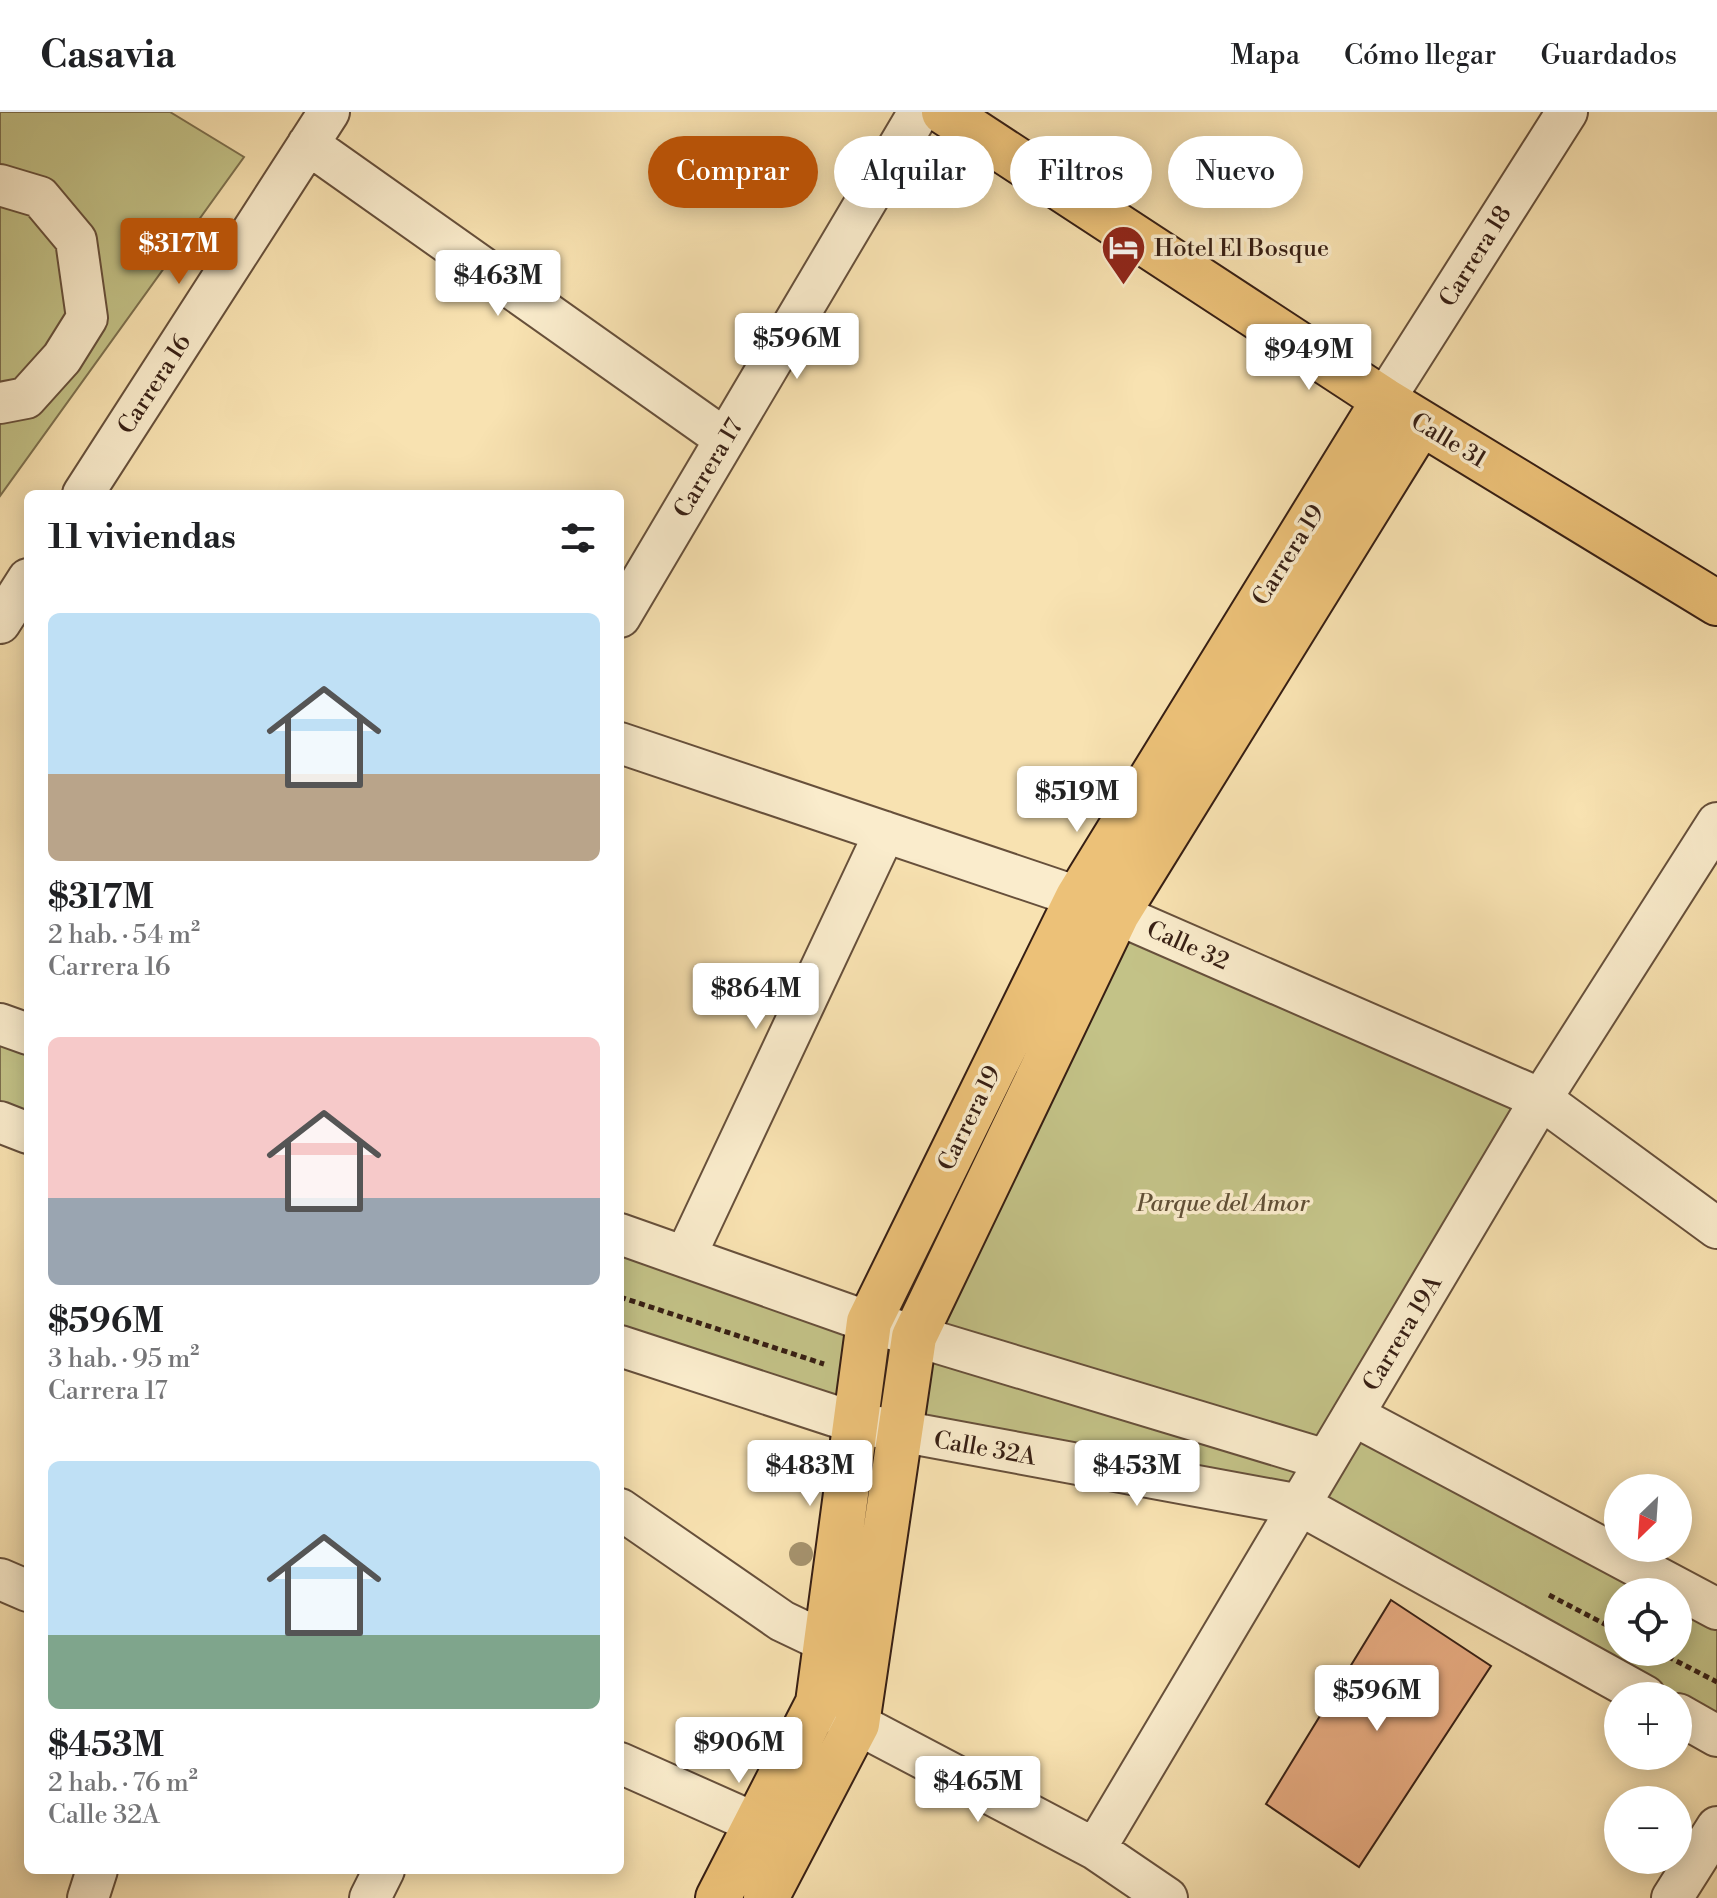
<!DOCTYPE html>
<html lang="es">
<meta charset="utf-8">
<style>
:root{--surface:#fff;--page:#f2f2f2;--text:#202124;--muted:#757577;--line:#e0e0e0;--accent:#b45309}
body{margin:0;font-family:"Libre Bodoni",serif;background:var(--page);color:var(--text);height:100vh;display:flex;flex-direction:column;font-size:30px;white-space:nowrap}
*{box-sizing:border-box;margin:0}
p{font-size:26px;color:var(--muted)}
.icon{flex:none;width:44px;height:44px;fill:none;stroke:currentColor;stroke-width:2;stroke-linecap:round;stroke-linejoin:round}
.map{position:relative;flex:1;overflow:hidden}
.details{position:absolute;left:24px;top:378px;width:600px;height:1384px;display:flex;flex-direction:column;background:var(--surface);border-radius:12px;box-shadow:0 4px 20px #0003}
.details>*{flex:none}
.banner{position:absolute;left:648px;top:24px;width:760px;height:72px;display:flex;gap:16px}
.needle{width:52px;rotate:205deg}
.controls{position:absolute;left:1604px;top:1362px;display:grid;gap:16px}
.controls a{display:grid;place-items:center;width:88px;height:88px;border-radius:50%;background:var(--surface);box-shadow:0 4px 20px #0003;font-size:40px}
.price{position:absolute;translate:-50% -68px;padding:0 18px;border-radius:8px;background:#fff;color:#222;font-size:26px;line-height:52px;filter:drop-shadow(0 2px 4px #0008)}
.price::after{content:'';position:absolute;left:50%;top:48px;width:24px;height:18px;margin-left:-12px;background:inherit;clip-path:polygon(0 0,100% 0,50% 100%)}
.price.selected{background:var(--accent);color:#fff}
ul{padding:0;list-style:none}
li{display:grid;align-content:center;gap:16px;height:424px;padding:0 24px}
li span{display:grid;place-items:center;height:248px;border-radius:12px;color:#555}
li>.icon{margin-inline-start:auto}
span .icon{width:144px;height:144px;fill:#fffc;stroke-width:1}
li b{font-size:34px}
h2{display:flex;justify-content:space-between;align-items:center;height:96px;padding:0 24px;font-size:34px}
.chip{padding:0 28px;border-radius:36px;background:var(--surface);box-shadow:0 4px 20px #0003;font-size:28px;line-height:72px}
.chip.selected{background:var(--accent);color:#fff}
header{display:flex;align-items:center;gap:48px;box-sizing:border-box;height:112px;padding:0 40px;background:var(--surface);border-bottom:2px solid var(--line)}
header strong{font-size:38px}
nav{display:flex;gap:44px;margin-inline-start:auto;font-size:28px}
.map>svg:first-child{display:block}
.green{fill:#c3c287;stroke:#7d704e;stroke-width:2;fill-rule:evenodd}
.building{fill:#eaad83;stroke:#371f14;stroke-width:2}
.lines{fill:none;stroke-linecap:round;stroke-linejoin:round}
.minor-casing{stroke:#67503b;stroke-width:44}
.major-casing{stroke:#371f14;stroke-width:48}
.path{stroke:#371f14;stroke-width:5;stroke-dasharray:6 4;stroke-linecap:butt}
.minor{stroke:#faeccc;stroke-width:40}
.major{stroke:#ecc178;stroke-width:44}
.tree{fill:#a5926d}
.labels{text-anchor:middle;stroke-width:7;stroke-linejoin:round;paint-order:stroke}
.poi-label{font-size:24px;fill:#371f14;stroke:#faeccc;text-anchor:start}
.street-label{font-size:24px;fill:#371f14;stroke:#faeccc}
.park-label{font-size:24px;font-style:italic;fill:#615036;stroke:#faeccc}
</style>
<header>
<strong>Casavia</strong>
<nav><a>Mapa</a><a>Cómo llegar</a><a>Guardados</a></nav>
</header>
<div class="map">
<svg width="1717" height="1786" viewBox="0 0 1717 1786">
<rect width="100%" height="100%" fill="#f8e2b1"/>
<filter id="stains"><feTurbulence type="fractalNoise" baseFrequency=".0025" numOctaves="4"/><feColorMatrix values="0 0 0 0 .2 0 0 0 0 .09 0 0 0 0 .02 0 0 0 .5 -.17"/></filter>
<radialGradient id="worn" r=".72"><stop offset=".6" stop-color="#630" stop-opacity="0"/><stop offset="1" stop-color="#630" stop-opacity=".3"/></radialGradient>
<!-- green -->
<path class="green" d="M0,0H170L244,45L0,384Z
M1120,824L1525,992L1319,1336L931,1221Z
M0,912L28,922V1021L0,1010Z
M620,1122L1325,1348L1353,1303L1717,1497V1624L1678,1584H1645L1300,1393L898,1320L620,1234ZM1618,1480H1678V1540H1618Z"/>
<!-- building -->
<path class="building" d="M1391,1488L1491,1554L1359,1755L1266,1692Z"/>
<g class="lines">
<defs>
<path id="minor" d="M308,32L725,327
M0,73L40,85L76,128L87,206L62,246L26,286L0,291
M1384,288L1567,0
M83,382L329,0
M620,505L919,0
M0,511L28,467
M620,631L1078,785L1541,987L1717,1116
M0,912L28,922
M0,1010L28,1021
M620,1122L869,1210L1326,1348
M685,1145L885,720
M620,1234L856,1311L1300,1393L1645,1584
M1353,1303L1717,1497
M620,1397L782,1509L826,1530
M0,1467L28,1479
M829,1597L1095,1737L1167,1786
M1678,1602L1717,1624
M620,1651L757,1712
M1095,1737L1541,987L1717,711
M88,1786L97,1758
M370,1786L384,1758
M1672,1786L1717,1715"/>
<path id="major" d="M944,0L1384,288L1717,491
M718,1786L818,1591L869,1210L1078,785L1384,288
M766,1786L857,1612L914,1225L1117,802L1421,311"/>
</defs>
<!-- minor casing -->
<use href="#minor" class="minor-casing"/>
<!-- major casing -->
<use href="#major" class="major-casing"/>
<!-- path -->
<path class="path" d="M620,1185L824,1252
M1549,1483L1618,1519
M1659,1540L1717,1570"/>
<!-- minor -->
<use href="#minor" class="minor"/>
<!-- major -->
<use href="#major" class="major"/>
</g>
<!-- trees -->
<circle class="tree" cx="801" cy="1442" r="12"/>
<!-- icons -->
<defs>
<symbol id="hotel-pin" viewBox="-11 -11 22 30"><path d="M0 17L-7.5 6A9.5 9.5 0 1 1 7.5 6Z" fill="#8f2418" stroke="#faeccc"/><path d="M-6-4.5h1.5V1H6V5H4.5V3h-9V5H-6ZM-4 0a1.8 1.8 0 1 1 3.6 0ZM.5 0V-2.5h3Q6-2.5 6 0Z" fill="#fff"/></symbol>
</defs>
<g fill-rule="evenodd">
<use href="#hotel-pin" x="1098" y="110" width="51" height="69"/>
</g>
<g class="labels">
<!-- poi labels -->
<g class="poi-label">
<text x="1154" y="144">Hotel El Bosque</text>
</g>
<!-- street labels -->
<g class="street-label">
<text transform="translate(1475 144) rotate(-58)" y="8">Carrera 18</text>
<text transform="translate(154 272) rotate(-57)" y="8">Carrera 16</text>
<text transform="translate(1449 328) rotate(31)" y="8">Calle 31</text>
<text transform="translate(708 356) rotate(-59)" y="8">Carrera 17</text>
<text transform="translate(1288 443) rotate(-58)" y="8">Carrera 19</text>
<text transform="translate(1188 833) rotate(24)" y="8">Calle 32</text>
<text transform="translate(969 1006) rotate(-64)" y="8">Carrera 19</text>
<text transform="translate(1402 1221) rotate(-59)" y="8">Carrera 19A</text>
<text transform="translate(985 1336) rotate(10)" y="8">Calle 32A</text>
</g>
<!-- park labels -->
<g class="park-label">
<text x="1223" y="1099">Parque del Amor</text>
</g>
</g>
<rect width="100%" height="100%" filter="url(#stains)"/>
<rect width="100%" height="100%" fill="url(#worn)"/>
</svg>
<div class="controls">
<a><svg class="needle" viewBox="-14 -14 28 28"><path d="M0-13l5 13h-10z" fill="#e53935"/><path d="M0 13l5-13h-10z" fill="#757577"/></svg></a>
<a><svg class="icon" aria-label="locate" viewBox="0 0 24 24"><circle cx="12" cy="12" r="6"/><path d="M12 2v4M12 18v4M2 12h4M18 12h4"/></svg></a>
<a>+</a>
<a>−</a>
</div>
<b class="price selected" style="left:179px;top:174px">$317M</b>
<b class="price" style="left:498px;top:206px">$463M</b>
<b class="price" style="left:797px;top:269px">$596M</b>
<b class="price" style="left:1309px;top:280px">$949M</b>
<b class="price" style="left:1077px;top:722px">$519M</b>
<b class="price" style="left:756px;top:919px">$864M</b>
<b class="price" style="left:810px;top:1396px">$483M</b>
<b class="price" style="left:1137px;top:1396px">$453M</b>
<b class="price" style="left:1377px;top:1621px">$596M</b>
<b class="price" style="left:739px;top:1673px">$906M</b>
<b class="price" style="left:978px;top:1712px">$465M</b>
<div class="banner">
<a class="chip selected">Comprar</a>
<a class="chip">Alquilar</a>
<a class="chip">Filtros</a>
<a class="chip">Nuevo</a>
</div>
<section class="details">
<h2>11 viviendas<svg class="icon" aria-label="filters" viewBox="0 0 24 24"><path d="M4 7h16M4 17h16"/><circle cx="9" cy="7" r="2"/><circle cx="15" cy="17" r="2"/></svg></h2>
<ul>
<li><span style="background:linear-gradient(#bfe0f5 65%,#b9a48a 0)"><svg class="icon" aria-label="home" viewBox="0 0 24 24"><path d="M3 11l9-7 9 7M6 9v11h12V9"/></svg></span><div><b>$317M</b><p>2 hab. · 54 m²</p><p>Carrera 16</p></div></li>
<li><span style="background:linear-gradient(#f6c9c9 65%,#9aa5b1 0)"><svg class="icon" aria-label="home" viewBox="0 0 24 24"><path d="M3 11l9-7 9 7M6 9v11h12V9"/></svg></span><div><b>$596M</b><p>3 hab. · 95 m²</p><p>Carrera 17</p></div></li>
<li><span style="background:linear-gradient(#bfe0f5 70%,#7fa58c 0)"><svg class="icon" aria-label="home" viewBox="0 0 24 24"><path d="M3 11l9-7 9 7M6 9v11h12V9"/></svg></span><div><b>$453M</b><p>2 hab. · 76 m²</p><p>Calle 32A</p></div></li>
</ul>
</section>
</div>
